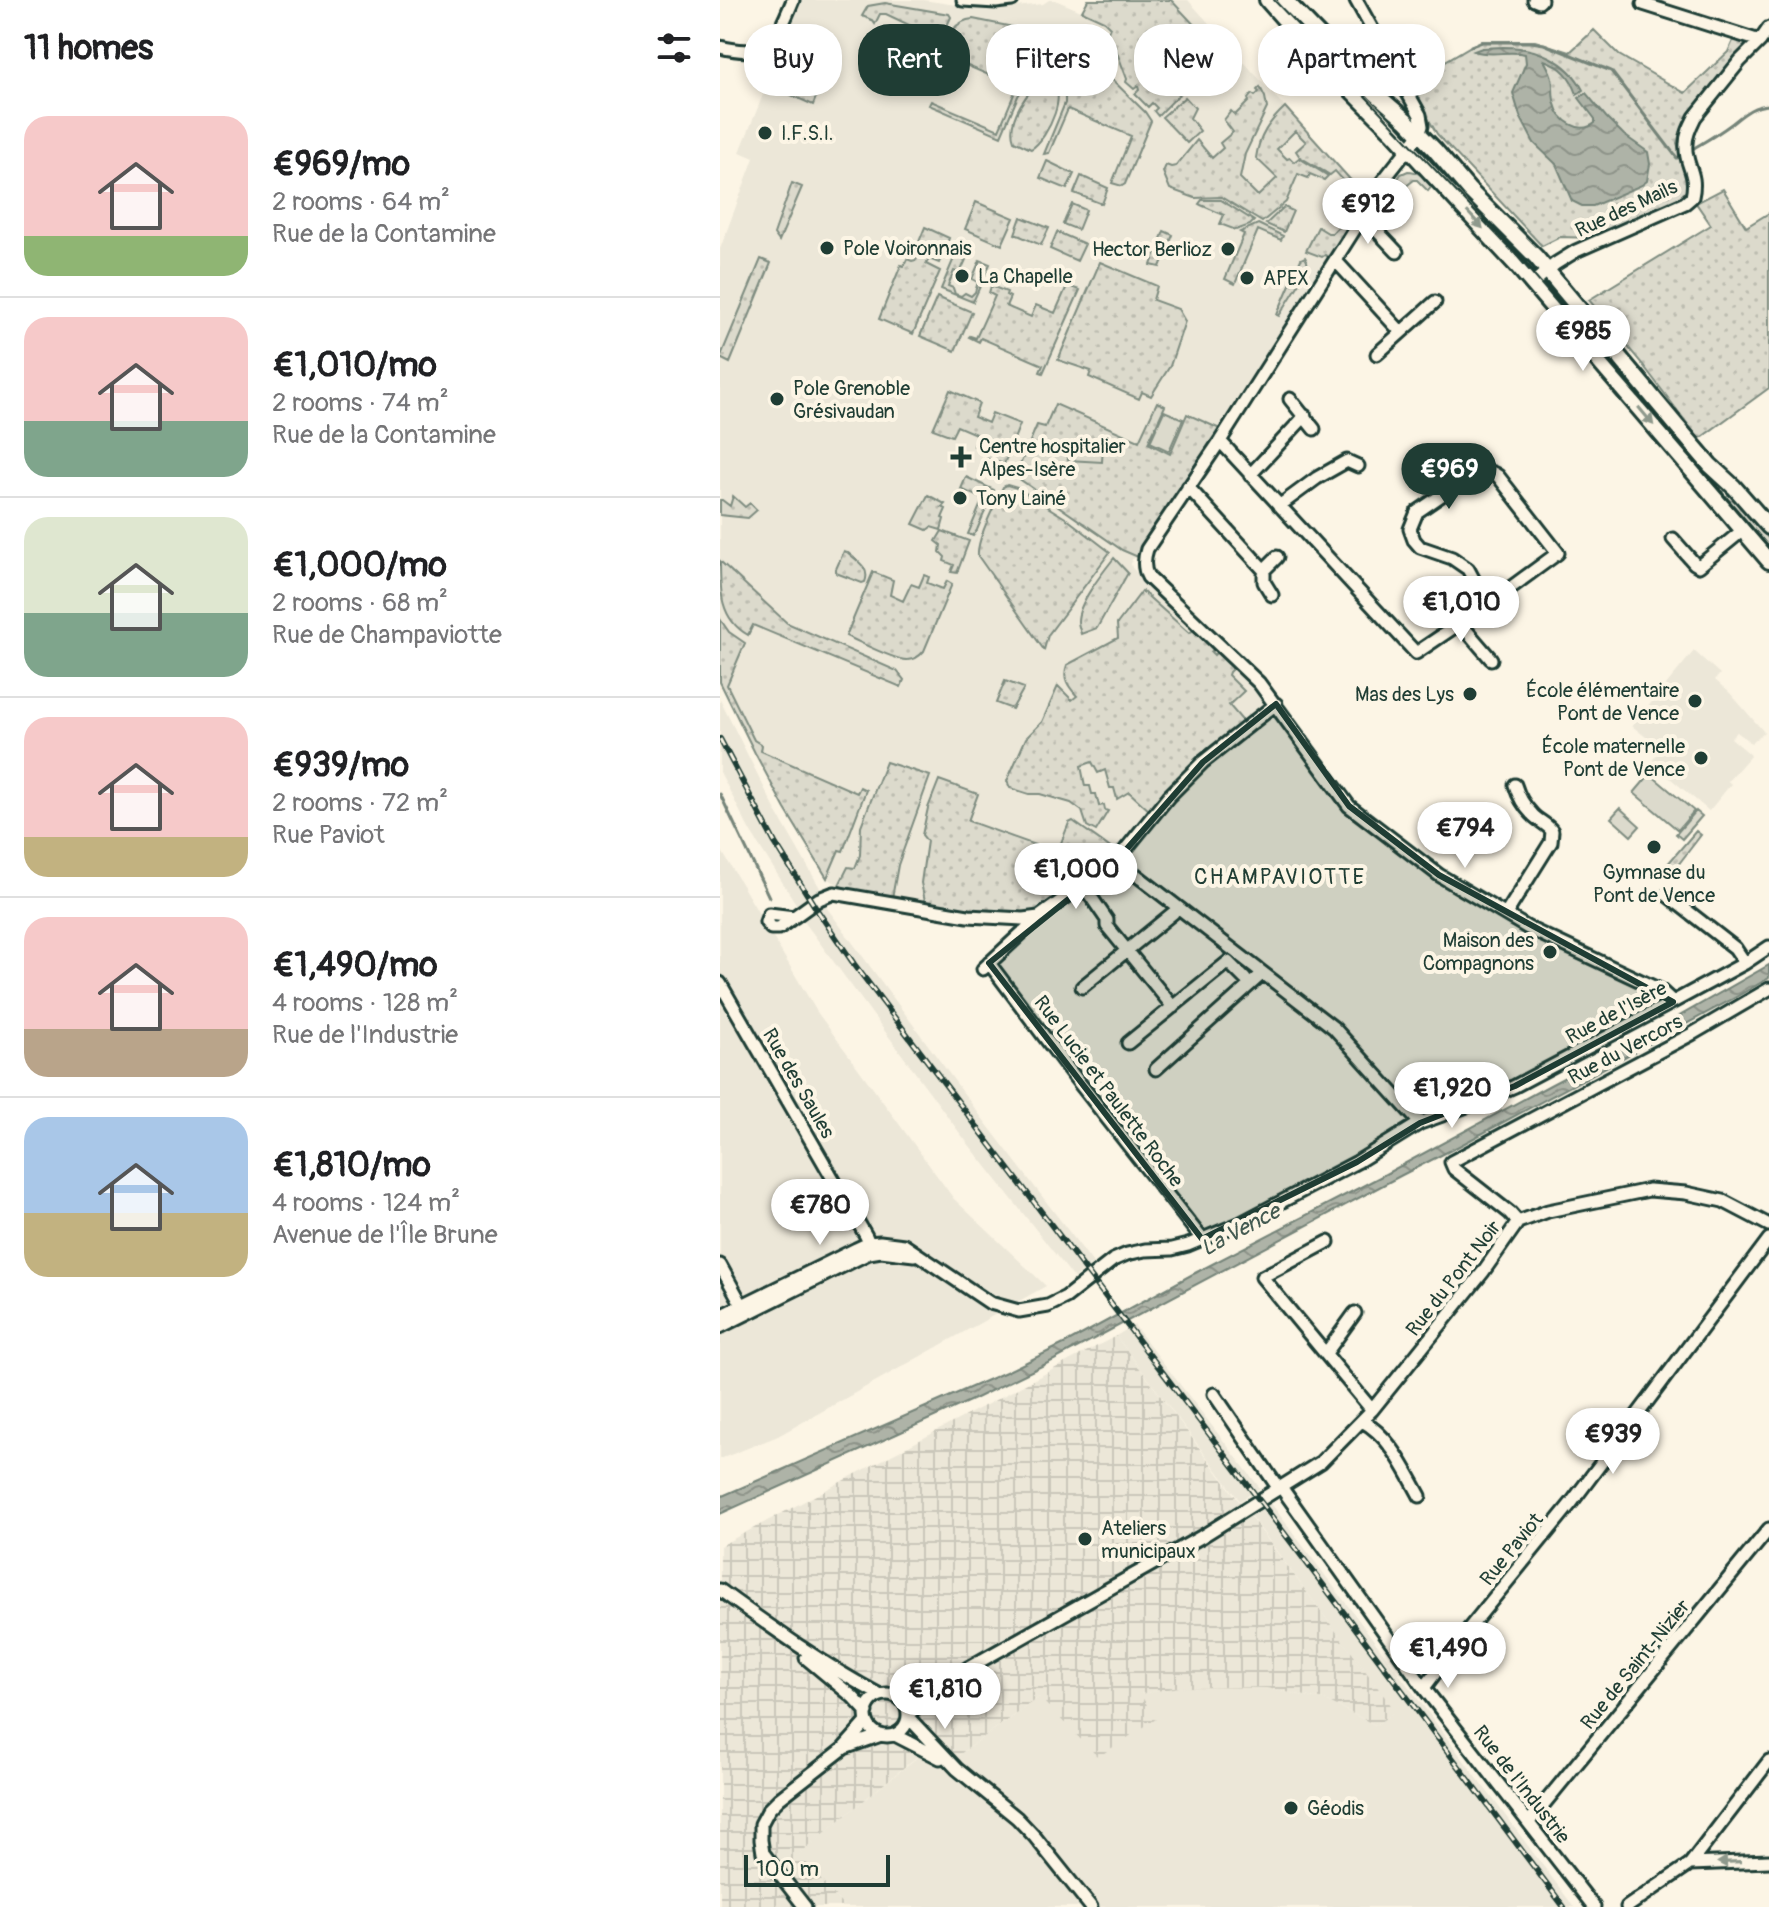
<!DOCTYPE html>
<meta charset="utf-8">
<style>
:root{--surface:#fff;--page:#f2f2f2;--text:#202124;--muted:#757577;--line:#e0e0e0;--accent:#1f3d34}
body{margin:0;font-family:Pangolin,sans-serif;background:var(--page);color:var(--text);height:100vh;display:flex;flex-direction:column;font-size:30px;white-space:nowrap}
*{box-sizing:border-box;margin:0}
p{font-size:26px;color:var(--muted)}
.icon{flex:none;width:44px;height:44px;fill:none;stroke:currentColor;stroke-width:2;stroke-linecap:round;stroke-linejoin:round}
.map{position:relative;flex:1;overflow:hidden}
.details{display:flex;flex-direction:column;background:var(--surface);width:720px}
.details>*{flex:none}
.hud{position:absolute;left:24px;top:24px;width:760px;height:72px;display:flex;gap:16px}
.scale{position:absolute;left:24px;bottom:20px;width:146px;box-sizing:border-box;padding-left:8px;border:4px solid #1f3d34;border-top:0;font-size:22px;line-height:28px;white-space:nowrap;color:#1f3d34;-webkit-text-stroke:6px #fcf5e5;paint-order:stroke}
.price{position:absolute;translate:-50% -68px;padding:0 18px;border-radius:28px;background:#fff;color:#222;font-size:26px;line-height:52px;filter:drop-shadow(0 2px 4px #0008)}
.price::after{content:'';position:absolute;left:50%;top:48px;width:24px;height:18px;margin-left:-12px;background:inherit;clip-path:polygon(0 0,100% 0,50% 100%)}
.price.current{background:var(--accent);color:#fff}
ul{padding:0;list-style:none}
li{display:flex;align-items:center;gap:24px;height:200px;padding:0 24px}
li+li{border-top:2px solid var(--line)}
li span{display:grid;place-items:center;flex:none;width:224px;height:160px;border-radius:24px;color:#555}
li>.icon{margin-inline-start:auto}
span .icon{width:96px;height:96px;fill:#fffc;stroke-width:1}
li b{font-size:34px}
h2{display:flex;justify-content:space-between;align-items:center;height:96px;padding:0 24px;font-size:34px}
.tag{padding:0 28px;border-radius:32px;background:var(--surface);box-shadow:0 4px 12px #0003;font-size:28px;line-height:72px}
.tag.current{background:var(--accent);color:#fff}
main{display:flex;flex:1;min-height:0}
.map>svg:first-child{display:block}
.built{fill:#ece7d8}
.industrial{fill:url(#industrial-grid)}
.green{fill:url(#green-dots);stroke:#7e8c80;stroke-width:2}
.pitch{fill:#dcdacc;stroke:#7e8c80;stroke-width:2}
.water{fill:url(#water-waves);stroke:#758479;stroke-width:2}
.lines{fill:none;stroke-linecap:round;stroke-linejoin:round}
.stream{stroke:#758479;stroke-width:3}
.minor-casing{stroke:#1f3d34;stroke-width:17}
.major-casing{stroke:#1f3d34;stroke-width:20}
.minor{stroke:#fcf5e5;stroke-width:11}
.major{stroke:#fcf5e5;stroke-width:14}
.tram{stroke:#1f3d34;stroke-width:2}
.rail-casing{stroke:#1f3d34;stroke-width:6}
.rail{stroke:#fcf5e5;stroke-width:3;stroke-dasharray:9;stroke-linecap:butt}
.oneway{fill:#8e998c}
.marked{fill:#1f3d34;fill-opacity:0.2;stroke:#1f3d34;stroke-width:6;stroke-linejoin:round}
.poi-dot{fill:#1f3d34;stroke:#fcf5e5;stroke-width:3}
.labels{text-anchor:middle;stroke-width:8;stroke-linejoin:round;paint-order:stroke}
.poi-label{font-size:20px;fill:#1f3d34;stroke:#fcf5e5;text-anchor:start}
.street-label{font-size:20px;fill:#1f3d34;stroke:#fcf5e5}
.neighbourhood-label{font-size:22px;letter-spacing:2px;fill:#1f3d34;stroke:#fcf5e5}
.water-label{font-size:22px;font-style:italic;fill:#435a51;stroke:#fcf5e5}
</style>
<main>
<section class="details">
<h2>11 homes<svg class="icon" aria-label="filters" viewBox="0 0 24 24"><path d="M4 7h16M4 17h16"/><circle cx="9" cy="7" r="2"/><circle cx="15" cy="17" r="2"/></svg></h2>
<ul>
<li><span style="background:linear-gradient(#f6c9c9 75%,#8fb573 0)"><svg class="icon" aria-label="home" viewBox="0 0 24 24"><path d="M3 11l9-7 9 7M6 9v11h12V9"/></svg></span><div><b>€969/mo</b><p>2 rooms · 64 m²</p><p>Rue de la Contamine</p></div></li>
<li><span style="background:linear-gradient(#f6c9c9 65%,#7fa58c 0)"><svg class="icon" aria-label="home" viewBox="0 0 24 24"><path d="M3 11l9-7 9 7M6 9v11h12V9"/></svg></span><div><b>€1,010/mo</b><p>2 rooms · 74 m²</p><p>Rue de la Contamine</p></div></li>
<li><span style="background:linear-gradient(#dfe7d0 60%,#7fa58c 0)"><svg class="icon" aria-label="home" viewBox="0 0 24 24"><path d="M3 11l9-7 9 7M6 9v11h12V9"/></svg></span><div><b>€1,000/mo</b><p>2 rooms · 68 m²</p><p>Rue de Champaviotte</p></div></li>
<li><span style="background:linear-gradient(#f6c9c9 75%,#c2b280 0)"><svg class="icon" aria-label="home" viewBox="0 0 24 24"><path d="M3 11l9-7 9 7M6 9v11h12V9"/></svg></span><div><b>€939/mo</b><p>2 rooms · 72 m²</p><p>Rue Paviot</p></div></li>
<li><span style="background:linear-gradient(#f6c9c9 70%,#b9a48a 0)"><svg class="icon" aria-label="home" viewBox="0 0 24 24"><path d="M3 11l9-7 9 7M6 9v11h12V9"/></svg></span><div><b>€1,490/mo</b><p>4 rooms · 128 m²</p><p>Rue de l'Industrie</p></div></li>
<li><span style="background:linear-gradient(#a9c7e8 60%,#c2b280 0)"><svg class="icon" aria-label="home" viewBox="0 0 24 24"><path d="M3 11l9-7 9 7M6 9v11h12V9"/></svg></span><div><b>€1,810/mo</b><p>4 rooms · 124 m²</p><p>Avenue de l'Île Brune</p></div></li>
</ul>
</section>
<div class="map">
<svg width="1049" height="1907" viewBox="0 0 1049 1907">
<defs>
<pattern id="industrial-grid" width="8" height="8" patternUnits="userSpaceOnUse" patternTransform="scale(2)"><rect width="8" height="8" fill="#ece7d8"/><path d="M0 4h8M4 0v8" fill="none" stroke="#cac7ba"/></pattern>
<pattern id="green-dots" width="8" height="8" patternUnits="userSpaceOnUse" patternTransform="scale(2)"><rect width="8" height="8" fill="#dcdacc"/><path d="M2 2h.1M6 6h.1" fill="none" stroke="#bcbcb0" stroke-width="1.8" stroke-linecap="round"/></pattern>
<pattern id="water-waves" width="16" height="10" patternUnits="userSpaceOnUse" patternTransform="scale(2)"><rect width="16" height="10" fill="#aeb3a7"/><path d="M0 5q4-4 8 0t8 0" fill="none" stroke="#8d9389"/></pattern>
</defs>
<rect width="100%" height="100%" fill="#fcf5e5"/>
<filter id="ink" filterUnits="userSpaceOnUse"><feTurbulence type="fractalNoise" baseFrequency=".0125" numOctaves="2"/><feDisplacementMap in="SourceGraphic" scale="16" xChannelSelector="R" yChannelSelector="G"/><feConvolveMatrix kernelMatrix="1 2 1 2 8 2 1 2 1" color-interpolation-filters="sRGB"/></filter>
<g filter="url(#ink)">
<!-- built -->
<path class="built" d="M81,0H203L270,10L323,4L329,0H335L385,21L398,0H468L645,196L637,204L639,211L638,218L604,267L418,557L412,559L411,564L412,568L522,670L549,704L449,788L388,859L318,911L286,915L131,892L107,878L65,809L35,753L0,682V249L34,158L20,152Z
M974,651L1000,674L995,680L1010,693L1044,732L1031,743L1017,732L1011,738L1031,755L1008,781L1011,784L989,811L931,762L941,749L912,726Z
M0,700L57,813L100,888L78,907L30,831L0,772Z
M0,848L97,1012L234,1199L326,1286L58,1436L0,1459Z
M104,904L259,1114L373,1263L354,1278L239,1132L83,920Z
M414,1325L540,1488L520,1501L396,1336Z
M550,1502L854,1907H124L78,1854L211,1746L236,1757L319,1697L419,1694L460,1687L546,1688L605,1700L655,1725L675,1712L530,1515Z"/>
<!-- industrial -->
<path class="industrial" d="M396,1336L676,1712L655,1725L605,1700L546,1688L460,1687L420,1694L436,1719L378,1757L319,1697L236,1757L210,1746L79,1854L124,1907H0V1546Z"/>
<!-- green -->
<path class="green" d="M368,0H451L495,47L497,56L438,116L434,111L437,108L432,103L428,107L415,94L419,90L418,86L414,89L406,82L407,79L395,47L394,46L391,47L386,37L390,27L384,21L362,11Z
M165,3L229,14L231,17L209,65L207,66L194,62L206,35L204,32L166,14H160L155,24L152,20L142,16L148,6Z
M253,19L339,36L340,40L330,68L308,81L298,96L281,136L209,105L211,101L279,130L297,87L234,60L231,67L224,60L219,59C227,41 231,21 253,19Z
M874,30L899,55L965,93L1008,52L1015,36L1032,41L961,130L957,143L971,186L959,198L874,238L840,237L822,246L717,134L688,83L751,46L761,41H815L850,52Z
M355,43L425,112L431,121L405,184L402,186L392,183L411,136L348,109L329,153L324,154L345,103V87L343,72Z
M83,66L105,74L93,105L71,95Z
M327,78C352,88 328,139 311,149L294,141C286,120 308,88 327,78Z
M540,87L545,97L547,108L525,154L520,178L538,196L557,178L536,158C539,136 549,122 565,107L645,196L641,200L615,171L610,175L580,157L576,151L586,142L575,131L557,149L567,159L570,158L574,162L579,158L608,176L604,180L590,174L588,178L578,174L566,202L542,222L501,197L475,198L450,189L443,172L446,165L451,167L456,166L477,140L492,158L503,148L500,143L513,132L504,120L511,111L515,115L529,101L528,99L532,94L535,96L539,92L537,90Z
M465,97L475,108L470,118L480,131L467,143L442,117Z
M715,155L811,257L801,266L706,164Z
M327,161L354,174L347,189L320,178Z
M688,171C699,171 705,178 712,186L708,191L697,180H694L685,187L677,180L681,174Z
M361,176L388,188L382,204L354,193Z
M72,183L82,187L59,241L54,234Z
M1003,189L1026,227L1049,213V388L979,439L923,365L869,300L991,225L976,203Z
M633,198L639,211L638,218L610,258L605,255L602,257L586,251L598,227L608,233H612L621,224L628,227L635,212L629,209L628,202Z
M482,200H501L534,221L530,225L516,230L500,224L504,215L481,205L479,204Z
M256,202L294,218L282,245L245,229Z
M352,204L366,210L358,230L343,224Z
M564,207L573,211L564,232L546,224Z
M301,217L329,228L321,245L295,234Z
M538,224L563,236L561,240L538,230L515,284L505,279L524,234L520,232Z
M205,227L229,238L219,263L209,259L206,264L220,271L193,334L159,319L181,265L184,266L187,259L192,261L196,260L197,256L194,254Z
M444,231L453,235L440,267L431,265Z
M337,232L365,244L357,261L330,249Z
M239,249L248,255L240,273L234,271L228,286L233,288L235,294L241,296L245,293L251,296L255,292L258,282L252,279L260,260L270,264L253,302L221,289L237,251Z
M585,257L587,261L588,270L559,316L557,315L559,310L581,259Z
M41,259L51,263L10,363L0,358Z
M380,262L437,286L433,300L458,309L465,321L450,366L431,396L422,392L419,399L369,377L371,371L338,360Z
M271,286L287,292L286,295L290,297L286,306L311,317L316,305L335,313L347,286L360,290L323,373L320,372L323,365L261,338L259,342L249,337L250,336L256,338L275,296L269,293Z
M836,287L1008,487L998,495L826,294Z
M217,297L252,312L235,351L200,336Z
M230,390L259,403L254,417L268,423L272,413L300,424L284,464L265,458L268,451L254,446L258,435L237,426L232,436L213,429Z
M437,402L445,406L428,443L450,454L467,414L500,429L418,557L402,550L298,478L296,474L317,425L325,427L335,404L419,441Z
M246,477L274,490L257,530L253,536L248,534L263,499L241,489Z
M287,485L297,488L347,519L390,552L328,635L324,650L258,556C256,540 276,503 283,487Z
M1011,492L1013,497L1049,539V554L1003,500Z
M208,495L225,504L222,507L226,509L222,518L224,519L221,530L211,527L207,530L193,524Z
M13,496L25,507L30,503L37,510L28,518L0,515V500H2L10,506Z
M222,531L249,541L237,573L231,572L234,565L224,561L225,557L220,552L221,545L216,541Z
M124,551L127,552C136,560 151,568 145,582L142,583L116,573V569Z
M394,558L408,573L377,628L361,634C360,630 358,625 358,621C358,603 383,572 394,558Z
M0,561L67,623L177,671L184,680L181,687L33,625L28,635C0,619 0,591 0,561Z
M153,572L173,580L170,595L183,601L191,584L199,587L204,575L209,577L207,583L223,589L227,581L232,584L204,651C199,657 194,660 187,660C173,660 140,642 126,636Z
M422,591L469,633L477,628L496,646L491,652L494,655L500,649L516,665L509,672L508,675L524,691L509,705L527,726L449,788L430,811L409,792L397,799L394,788H390L385,770L378,773L372,762L361,766L365,786H370L372,794H376L379,806L384,805L385,810L388,811L376,831L367,826L362,811L351,803L320,794H309L290,788L287,781L306,738L322,722L338,686L352,700L357,696C348,686 342,678 347,665L398,638L397,624Z
M0,619L9,632L25,643L7,685L34,740L42,745L41,751L137,793L140,787L146,790L123,851L119,850L107,878L65,809L35,753L0,682Z
M285,681L304,688L292,709L276,703Z
M166,762L210,776L178,865L172,898L131,892L119,885L128,867L135,868L140,855L141,826Z
M219,780L258,794L248,821L337,853L349,823L353,821C366,831 381,840 394,851L380,866L318,911L304,914L266,913L206,905L201,883L207,841L202,835L208,808Z
M976,811L982,816L962,839L956,834Z
M976,831L981,835L948,878L940,873Z"/>
<!-- pitch -->
<path class="pitch" d="M444,411L463,419L449,451L430,442Z
M348,444L383,446L382,462L348,460Z
M930,774L974,811L958,830L914,793Z
M900,808L920,826L911,836L891,818Z"/>
<!-- water -->
<path class="water" d="M783,47C816,47 848,60 863,90L857,94C851,77 842,66 824,60C827,66 831,72 832,78C834,86 832,96 835,104C839,121 860,135 875,123V119L859,98L866,93L886,117L904,135L928,152L930,164L927,181L922,185L873,206H862L852,201L836,164L814,143L800,116L793,93L806,63L805,54C788,50 770,57 754,51L762,48Z
M1049,965V978L1009,1001L739,1146L682,1175L334,1360L254,1399L0,1514V1497L288,1371L350,1341L473,1274L658,1178L832,1084L935,1030Z"/>
<g class="lines">
<!-- stream -->
<path class="stream" d="M751,46L762,42H811L824,44L891,71L957,158L960,157
M971,150C984,142 998,134 1010,125C1023,115 1031,106 1049,105
M0,794L49,897"/>
<defs>
<path id="minor" d="M243,0L276,2L292,0
M636,0L700,115L702,126L699,135L651,196L643,216L500,441L427,549C424,558 423,568 428,577L539,683L629,806L719,875L808,928L940,990L953,1002
M814,0L819,2L821,0
M923,4L1040,41
M0,47C49,59 56,41 73,0
M643,216L677,252
M615,260L681,332
M812,284L835,264L856,251L965,203L972,197C978,172 964,165 966,144C966,134 971,125 975,117L1020,61L1040,41L1049,28
M657,354L715,302
M570,399L594,429
M500,441L696,653L767,605L838,553L778,476C771,471 762,470 754,473L697,512L690,529L694,540L700,547L732,558L748,569L767,605
M530,475L585,416
M468,487L544,570V582L552,595
M559,506L597,478L627,461L638,466
M953,539L974,563L979,566L1023,530
M544,570L557,557
M740,623L771,659
M397,860L614,1028L700,1123
M363,885L387,920V926L453,1007
M947,895L1015,948L1025,963
M786,914L831,842L832,831C826,823 818,821 812,814C804,806 798,795 795,785
M74,917L59,928H51L46,922L49,914L74,917L99,899L114,893L248,916L303,919L319,917L397,860L449,796L483,762L556,704
M269,963L350,1071L482,1239
M263,969L319,917
M0,983L146,1236L149,1243L143,1255
M362,987L453,913
M408,1043L508,962L525,979
M436,1069L543,973
M798,1222L790,1213L734,1169L731,1162L972,1034L1049,989
M608,1242L542,1277L652,1410
M0,1265L22,1305
M0,1316L136,1249L149,1243L160,1242L184,1245L270,1303L299,1311L328,1306L346,1297L393,1260L407,1254L425,1250L452,1249L468,1245L521,1223L637,1162L700,1123L758,1102L795,1086L953,1002L1025,963L1049,947
M0,1327L149,1253L161,1251L194,1255
M606,1353L635,1313
M494,1394L559,1489
M642,1421C670,1436 685,1469 700,1496
M561,1487L704,1688L874,1907
M0,1590C52,1628 104,1665 160,1695
M86,1658L133,1697L147,1712
M704,1688L747,1631L852,1502L1049,1239
M146 1715a21 21 0 1 1 42 0a21 21 0 1 1-42 0Z
M181,1699L211,1689
M188,1715L207,1696L248,1668L481,1537L601,1462L652,1410L763,1272L798,1222L828,1211L929,1190L966,1193L1003,1201L1049,1225
M189,1718L237,1769L297,1818L315,1837L371,1907
M175,1735L220,1758
M127,1747L161,1735
M809,1822L1049,1529
M970,1864L1049,1861
M85,1907L43,1853L41,1840V1824L49,1809L59,1799L123,1749L147,1722
M907,1907L970,1864L1049,1761"/>
<path id="major" d="M547,0L590,49L673,132L798,267L1049,561
M565,0L655,93L686,120L715,150L749,190L816,257L956,425L990,465L1014,487L1049,527"/>
</defs>
<!-- minor casing -->
<use href="#minor" class="minor-casing"/>
<!-- major casing -->
<use href="#major" class="major-casing"/>
<!-- minor -->
<use href="#minor" class="minor"/>
<!-- major -->
<use href="#major" class="major"/>
<!-- tram -->
<path class="tram" d="M554,0L797,256L1049,549"/>
<defs>
<path id="rail" d="M0,739L55,843L97,910L134,964L580,1554L844,1907"/>
</defs>
<!-- rail casing -->
<use href="#rail" class="rail-casing"/>
<!-- rail -->
<use href="#rail" class="rail"/>
</g>
<!-- one-way arrows -->
<defs><path id="oneway-solid" d="M-6-.8H1V-3.2L6.5 0L1 3.2V.8H-6Z" transform="scale(2)"/></defs>
<g class="oneway">
<use href="#oneway-solid" transform="translate(755 220) rotate(47)"/>
<use href="#oneway-solid" transform="translate(926 416) rotate(50)"/>
<use href="#oneway-solid" transform="translate(1009 1862) rotate(178)"/>
</g>
</g>
<!-- marked area -->
<path class="marked" d="M556,704L629,806L719,875L953,1002L795,1086L700,1123L637,1162L482,1239L269,963L397,860L483,762Z"/>
<!-- markers -->
<g class="poi-dot">
<circle cx="45" cy="133" r="8"/>
<circle cx="107" cy="248" r="8"/>
<circle cx="508" cy="249" r="8"/>
<circle cx="242" cy="276" r="8"/>
<circle cx="527" cy="278" r="8"/>
<circle cx="57" cy="399" r="8"/>
<path d="M237 445h8v8h8v8h-8v8h-8v-8h-8v-8h8z"/>
<circle cx="240" cy="498" r="8"/>
<circle cx="750" cy="694" r="8"/>
<circle cx="975" cy="701" r="8"/>
<circle cx="981" cy="758" r="8"/>
<circle cx="934" cy="847" r="8"/>
<circle cx="830" cy="952" r="8"/>
<circle cx="365" cy="1539" r="8"/>
<circle cx="571" cy="1808" r="8"/>
</g>
<g class="labels">
<!-- poi labels -->
<g class="poi-label">
<text x="61" y="140">I.F.S.I.</text>
<text x="123" y="255">Pole Voironnais</text>
<text x="492" y="256" text-anchor="end">Hector Berlioz</text>
<text x="258" y="283">La Chapelle</text>
<text x="543" y="285">APEX</text>
<text x="73" y="395">Pole Grenoble<tspan x="73" dy="23">Grésivaudan</tspan></text>
<text x="259" y="453">Centre hospitalier<tspan x="259" dy="23">Alpes-Isère</tspan></text>
<text x="256" y="505">Tony Lainé</text>
<text x="959" y="697" text-anchor="end">École élémentaire<tspan x="959" dy="23">Pont de Vence</tspan></text>
<text x="734" y="701" text-anchor="end">Mas des Lys</text>
<text x="965" y="753" text-anchor="end">École maternelle<tspan x="965" dy="23">Pont de Vence</tspan></text>
<text x="934" y="879" text-anchor="middle">Gymnase du<tspan x="934" dy="23">Pont de Vence</tspan></text>
<text x="814" y="947" text-anchor="end">Maison des<tspan x="814" dy="23">Compagnons</tspan></text>
<text x="381" y="1535">Ateliers<tspan x="381" dy="23">municipaux</tspan></text>
<text x="587" y="1815">Géodis</text>
</g>
<!-- street labels -->
<g class="street-label">
<text transform="translate(906 208) rotate(-25)" y="7">Rue des Mails</text>
<text transform="translate(896 1012) rotate(-28)" y="7">Rue de l'Isère</text>
<text transform="translate(905 1049) rotate(-28)" y="7">Rue du Vercors</text>
<text transform="translate(79 1083) rotate(60)" y="7">Rue des Saules</text>
<text transform="translate(389 1091) rotate(53)" y="7">Rue Lucie et Paulette Roche</text>
<text transform="translate(733 1278) rotate(-52)" y="7">Rue du Pont Noir</text>
<text transform="translate(791 1549) rotate(-51)" y="7">Rue Paviot</text>
<text transform="translate(915 1664) rotate(-51)" y="7">Rue de Saint-Nizier</text>
<text transform="translate(802 1784) rotate(52)" y="7">Rue de l'Industrie</text>
</g>
<!-- neighbourhood labels -->
<g class="neighbourhood-label">
<text x="560" y="884">CHAMPAVIOTTE</text>
</g>
<!-- water labels -->
<g class="water-label">
<text transform="translate(520 1229) rotate(-28)" y="8">La Vence</text>
</g>
</g>
</svg>
<div class="scale">100 m</div>
<b class="price" style="left:648px;top:246px">€912</b>
<b class="price" style="left:863px;top:373px">€985</b>
<b class="price current" style="left:729px;top:511px">€969</b>
<b class="price" style="left:741px;top:644px">€1,010</b>
<b class="price" style="left:745px;top:870px">€794</b>
<b class="price" style="left:356px;top:911px">€1,000</b>
<b class="price" style="left:732px;top:1130px">€1,920</b>
<b class="price" style="left:100px;top:1247px">€780</b>
<b class="price" style="left:893px;top:1476px">€939</b>
<b class="price" style="left:728px;top:1690px">€1,490</b>
<b class="price" style="left:225px;top:1731px">€1,810</b>
<div class="hud">
<a class="tag">Buy</a>
<a class="tag current">Rent</a>
<a class="tag">Filters</a>
<a class="tag">New</a>
<a class="tag">Apartment</a>
</div>
</div>
</main>
